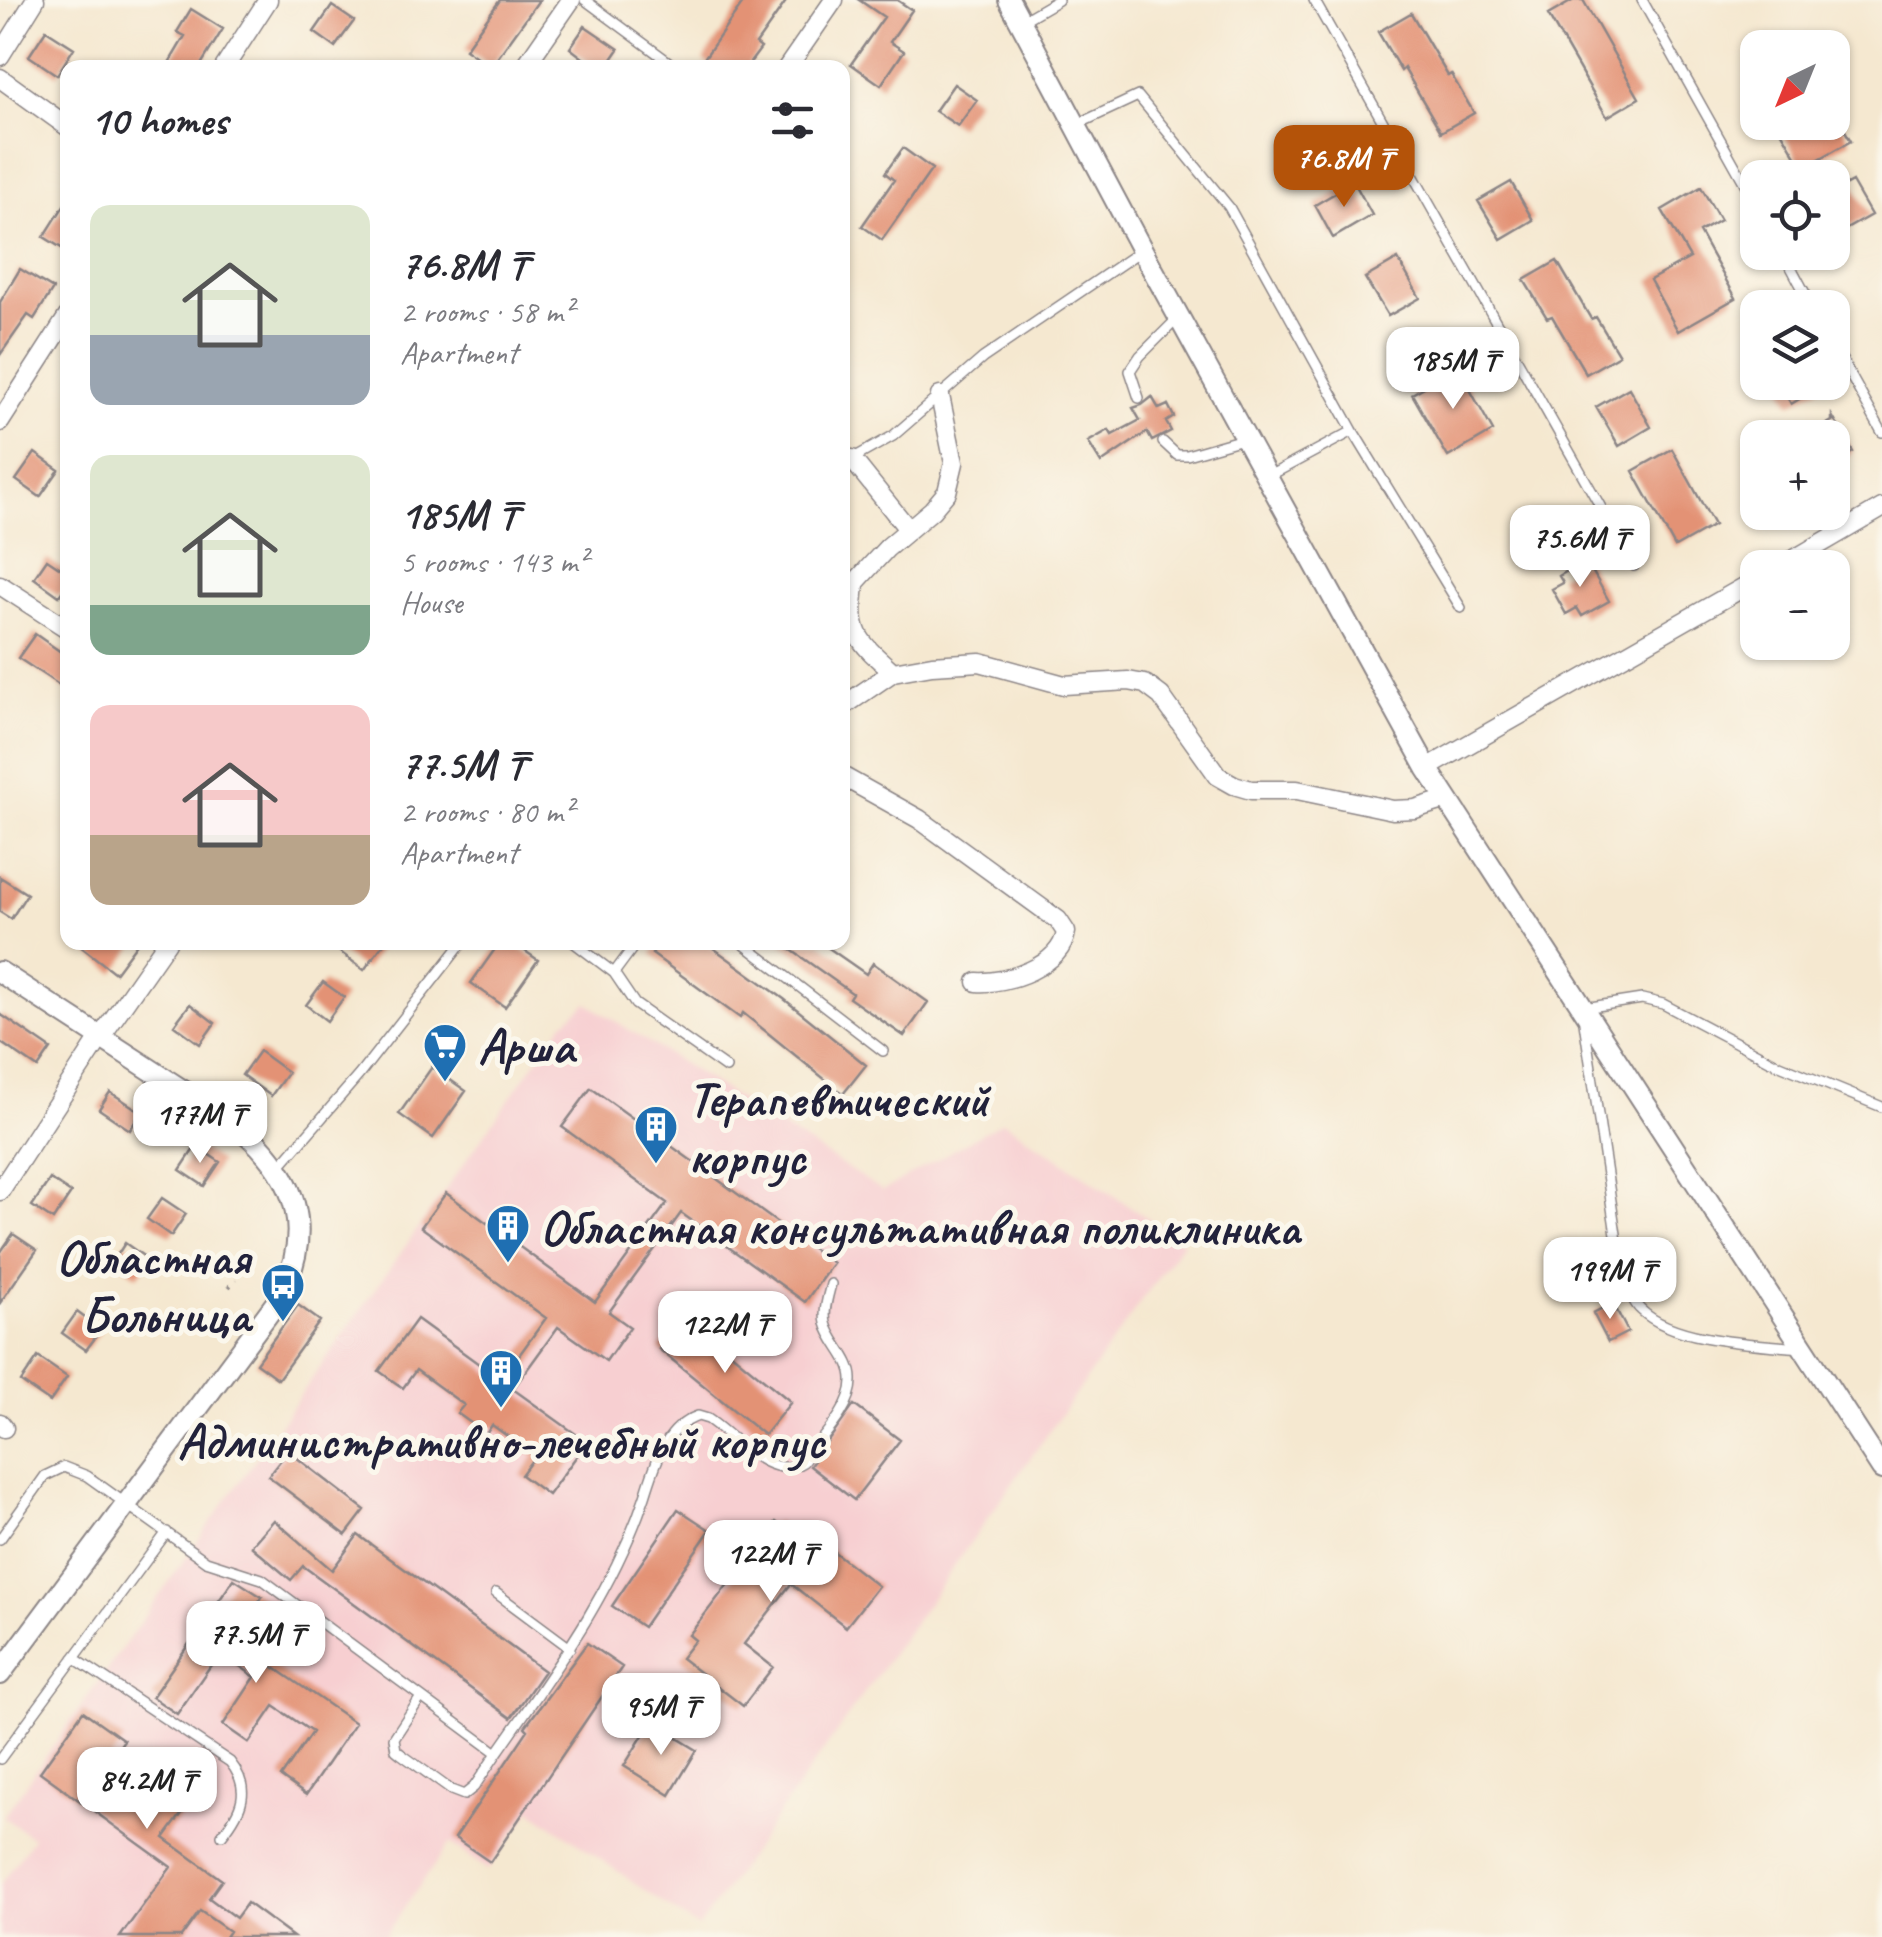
<!DOCTYPE html>
<meta charset="utf-8">
<style>
:root{--surface:#fff;--page:#f7f7f7;--text:#2b2b33;--muted:#7c7c81;--accent:#b45309}
body{margin:0;font-family:Caveat,sans-serif;background:var(--page);color:var(--text);height:100vh;display:flex;flex-direction:column;font-size:38px;white-space:nowrap}
*{box-sizing:border-box;margin:0}
p{font-size:32px;color:var(--muted)}
.icon{flex:none;width:55px;height:55px;fill:none;stroke:currentColor;stroke-width:2;stroke-linecap:round;stroke-linejoin:round}
.map{position:relative;flex:1;overflow:hidden}
.sheet{position:absolute;left:60px;top:60px;width:790px;height:890px;display:flex;flex-direction:column;background:var(--surface);border-radius:20px;box-shadow:0 2px 8px #0004}
.sheet>*{flex:none}
.needle{width:65px;rotate:223deg}
.fabs{position:absolute;left:1740px;top:30px;display:grid;gap:20px}
.fabs a{display:grid;place-items:center;width:110px;height:110px;border-radius:20px;background:var(--surface);box-shadow:0 2px 8px #0004;font-size:50px}
.price{position:absolute;translate:-50% -85px;padding:0 22px;border-radius:20px;background:#fff;color:#222;font-size:32px;line-height:65px;filter:drop-shadow(0 2px 5px #0008)}
.price::after{content:'';position:absolute;left:50%;top:60px;width:30px;height:22px;margin-left:-15px;background:inherit;clip-path:polygon(0 0,100% 0,50% 100%)}
.price.active{background:var(--accent);color:#fff}
ul{padding:0;list-style:none}
li{display:flex;align-items:center;gap:30px;height:250px;padding:0 30px}
li span{display:grid;place-items:center;flex:none;width:280px;height:200px;border-radius:20px;color:#555}
li>.icon{margin-inline-start:auto}
span .icon{width:120px;height:120px;fill:#fffc;stroke-width:1}
li b{font-size:42px}
h2{display:flex;justify-content:space-between;align-items:center;height:120px;padding:0 30px;font-size:42px}
.map>svg:first-child{display:block}
.built{fill:#f7cfd1}
.building{fill:#e39275}
.lines{fill:none;stroke-linecap:round;stroke-linejoin:round}
.service-casing{stroke:#8c8586;stroke-width:12}
.minor-casing{stroke:#8c8586;stroke-width:21}
.tertiary-casing{stroke:#8c8586;stroke-width:24}
.path{stroke:#8c8586;stroke-width:4;stroke-dasharray:2.5 8;stroke-linecap:butt}
.service{stroke:#fff;stroke-width:9}
.minor{stroke:#fff;stroke-width:18}
.tertiary{stroke:#fff;stroke-width:20}
.labels{text-anchor:middle;stroke-width:10;stroke-linejoin:round;paint-order:stroke}
.poi-label{font-size:50px;font-weight:bold;fill:#22223b;stroke:#fbf7ec;text-anchor:start}
</style>
<div class="map">
<svg width="1882" height="1937" viewBox="0 0 1882 1937">
<rect width="100%" height="100%" fill="#fbf7ec"/>
<filter id="ink" filterUnits="userSpaceOnUse"><feTurbulence type="fractalNoise" baseFrequency=".01" numOctaves="2"/><feDisplacementMap in="SourceGraphic" scale="20" xChannelSelector="R" yChannelSelector="G"/><feConvolveMatrix kernelMatrix="1 2 1 2 8 2 1 2 1" color-interpolation-filters="sRGB"/></filter>
<filter id="wash" filterUnits="userSpaceOnUse"><feTurbulence type="fractalNoise" baseFrequency=".0048" numOctaves="4" result="noise"/><feDisplacementMap in="SourceGraphic" scale="40" xChannelSelector="R" yChannelSelector="G"/><feGaussianBlur stdDeviation="2.25" result="paint"/><feColorMatrix in="noise" values="0 0 0 0 0 0 0 0 0 0 0 0 0 0 0 0 0 1.4 0 .05"/><feComposite in="paint" operator="in"/></filter>
<g filter="url(#wash)">
<rect width="100%" height="100%" fill="#f5e8d0"/>
<!-- built -->
<path class="built" d="M587,1003L883,1191L1003,1121L1183,1242L698,1928L531,1810L488,1870L450,1843L385,1935L388,1937H0V1885L33,1838L3,1817L563,1023Z"/>
<g id="blocks">
<!-- building -->
<path class="building" d="M500,0H539L491,67L465,49Z
M745,0H787L756,44L761,48L746,68H714L703,60Z
M859,0H897L912,10L890,42L904,51L881,85L851,64L884,17Z
M1574,0H1583L1639,98L1607,117L1548,15Z
M332,6L354,21L335,47L314,32Z
M191,9L223,29L199,68H166L185,36L177,32Z
M1411,13L1448,76L1451,74L1474,113L1441,132L1404,68L1401,71L1378,32Z
M585,26L619,49L606,68H596L570,48Z
M46,30L74,48L57,75L29,56Z
M954,84L977,100L958,126L935,111Z
M1776,122H1840L1851,141L1803,168Z
M903,148L932,169L882,240L862,226L894,180L885,173Z
M1354,182L1372,215L1333,238L1315,205Z
M1511,182L1533,220L1501,239L1478,201Z
M1852,182L1871,215L1832,237V193Z
M1701,187L1720,220L1699,232L1736,298L1678,331L1650,280L1690,258L1662,210Z
M68,199V252L44,237Z
M1398,259L1420,298L1388,316L1365,278Z
M1557,261L1591,319L1596,317L1619,355L1586,374L1552,316L1547,318L1524,280Z
M20,269L53,289L34,319L28,315L0,355V302Z
M1458,368L1493,431L1448,457L1412,394Z
M1779,382H1828L1791,404Z
M1629,388L1651,427L1619,446L1596,407Z
M1152,397L1159,409L1168,405L1174,417L1166,422L1171,431L1152,441L1147,432L1101,463L1088,442L1109,430L1112,435L1140,420L1133,408L1142,405Z
M1832,416L1853,452L1832,464V438H1803L1832,421Z
M1672,449L1714,525L1675,547L1633,471Z
M35,453L59,470L40,497L16,480Z
M47,559L68,573V583L59,596L34,578Z
M1586,560L1609,601L1582,616L1577,608L1566,614L1552,589L1563,583L1559,576Z
M35,634L68,657V691L18,658Z
M0,877L27,894L11,919L0,912Z
M75,942H138L115,973Z
M347,942H385L364,970L340,952Z
M500,942H512L538,960L505,1007L471,983Z
M660,942H705L784,999L866,1065L843,1094L743,1013L740,1018L652,954Z
M780,942H820L866,974L873,963L928,1002L904,1036L849,998L852,993Z
M323,982L344,997L327,1021L306,1005Z
M190,1004L215,1023L200,1044L174,1025Z
M0,1014L51,1049L38,1068L0,1042Z
M259,1051L288,1072L271,1096L242,1075Z
M432,1067L466,1091L433,1138L399,1114Z
M591,1088L833,1263L805,1302L681,1213L609,1312L630,1327L606,1361L558,1327L513,1389L587,1442L548,1495L521,1475L535,1456L492,1425L486,1434L457,1413L464,1405L416,1370L403,1388L379,1371L417,1319L501,1380L546,1318L421,1227L446,1193L595,1302L667,1203L562,1127Z
M110,1092L141,1112L130,1130L99,1109Z
M196,1146L220,1162L204,1186L180,1170Z
M50,1179L71,1193L53,1220L32,1206Z
M162,1198L186,1214L171,1236L147,1219Z
M13,1234L37,1250L0,1303V1253Z
M125,1243L149,1260L138,1276L114,1260Z
M1613,1303L1628,1332L1608,1342L1593,1313Z
M298,1305L320,1321L278,1379L256,1363Z
M77,1312L101,1330L86,1350L62,1333Z
M686,1316L791,1402L764,1435L659,1349Z
M38,1357L67,1377L50,1402L21,1382Z
M854,1405L900,1440L854,1500L810,1466Z
M288,1451L365,1510L346,1535L268,1476Z
M678,1509L710,1530L643,1627L612,1606Z
M274,1520L332,1570L358,1535L544,1671L511,1718L303,1566L291,1580L251,1546Z
M776,1522L790,1533L797,1523L878,1586L846,1627L791,1584L744,1644L773,1667L743,1706L681,1658L695,1640L689,1635Z
M234,1579L262,1597L250,1614L262,1622L251,1636L259,1642L252,1652L355,1723L306,1795L281,1777L312,1732L274,1706L249,1743L223,1725L255,1677L220,1652L177,1714L152,1697Z
M587,1643L622,1667L490,1862L455,1838L528,1730L525,1727Z
M83,1711L124,1740L110,1760L140,1782L155,1763L197,1793L164,1838L222,1880L209,1898L236,1918L247,1903L293,1937H225L229,1931L200,1911L181,1937H120L171,1867L40,1772Z
M651,1722L697,1750L670,1795L624,1766Z"/>
</g>
</g>
<g filter="url(#ink)">
<use href="#blocks" fill-opacity="0" stroke="#8c8586" stroke-width="2.5"/>
<g class="lines">
<defs>
<path id="service" d="M585,0L677,68
M1314,0L1634,566
M1642,0L1758,207
M1022,21L1058,0
M1078,124L1138,96L1229,207L1353,431L1461,608
M1783,252L1813,308
M1832,342L1882,432
M1139,398L1130,371L1140,356L1177,319
M1163,442L1177,455H1187L1243,439
M842,469L852,459L893,436L983,358L1142,250
M1267,477L1353,431
M573,942L614,973L635,1004L726,1068
M741,942L883,1051
M614,973L637,942
M1584,1008L1642,999L1663,1004L1775,1063L1882,1107
M1584,1022L1622,1274C1627,1285 1632,1302 1641,1310C1674,1342 1757,1344 1802,1348
M279,1167L359,1075L463,942
M0,1539L45,1476L64,1467L87,1476L206,1561L262,1579L497,1753C554,1671 613,1592 645,1496C655,1465 664,1428 698,1416L708,1419C733,1435 771,1483 803,1462C819,1440 852,1410 852,1381C853,1359 831,1343 826,1323C823,1311 828,1296 831,1284
M496,1593L570,1648
M74,1658L230,1762C252,1789 242,1810 222,1835
M421,1697L394,1738L396,1750L401,1754L451,1790L464,1795L474,1787L497,1753
M0,1759L167,1532"/>
<path id="minor" d="M0,56L35,0
M224,68L268,0
M524,68L571,0
M787,68L834,0
M0,78L68,127
M0,422L68,316
M852,459L908,529
M1779,568L1882,508
M0,585L68,629
M855,585C849,634 857,640 893,672
M842,597L887,548L932,510L947,492L954,463L940,396
M842,707L893,672L932,665L980,662L1064,685L1128,681L1145,684L1161,696L1218,776L1234,785L1251,790H1297L1393,810L1415,809L1447,799
M1427,768L1758,579
M842,776L919,819L1058,920L1066,932C1061,966 1007,984 977,982
M0,1191L100,1038L167,942
M0,1423L4,1428"/>
<path id="tertiary" d="M1009,0L1142,250L1427,768L1882,1469
M0,972L239,1127C299,1177 316,1234 276,1303L0,1674"/>
</defs>
<!-- service casing -->
<use href="#service" class="service-casing"/>
<!-- minor casing -->
<use href="#minor" class="minor-casing"/>
<!-- tertiary casing -->
<use href="#tertiary" class="tertiary-casing"/>
<!-- path -->
<path class="path" d="M229,1287L236,1279"/>
<!-- service -->
<use href="#service" class="service"/>
<!-- minor -->
<use href="#minor" class="minor"/>
<!-- tertiary -->
<use href="#tertiary" class="tertiary"/>
</g>
</g>
<!-- icons -->
<defs>
<symbol id="supermarket-pin" viewBox="-11 -11 22 30"><path d="M0 17L-7.5 6A9.5 9.5 0 1 1 7.5 6Z" fill="#1f6fb2" stroke="#fbf7ec"/><path d="M-6-5.5h2.5l.6 2H6L4.5 2H-2.5L-4.4-4H-6ZM-1.5 3.2a1.3 1.3 0 1 0 .1 0ZM3 3.2a1.3 1.3 0 1 0 .1 0Z" fill="#fff"/></symbol>
<symbol id="building-pin" viewBox="-11 -11 22 30"><path d="M0 17L-7.5 6A9.5 9.5 0 1 1 7.5 6Z" fill="#1f6fb2" stroke="#fbf7ec"/><path d="M-4-6H4V6H1V3H-1V6H-4ZM-2.5-4.3h1.7v1.8h-1.7ZM.8-4.3h1.7v1.8H.8ZM-2.5-1h1.7V.8h-1.7ZM.8-1h1.7V.8H.8Z" fill="#fff"/></symbol>
<symbol id="bus-pin" viewBox="-11 -11 22 30"><path d="M0 17L-7.5 6A9.5 9.5 0 1 1 7.5 6Z" fill="#1f6fb2" stroke="#fbf7ec"/><path d="M-5-6H5V4H4V6H2V4H-2V6H-4V4H-5ZM-3.5-4V0h7V-4ZM-3.5 1.2v1.5H-2V1.2ZM2 1.2v1.5H3.5V1.2Z" fill="#fff"/></symbol>
</defs>
<g fill-rule="evenodd">
<use href="#supermarket-pin" x="420" y="1020" width="50" height="68"/>
<use href="#building-pin" x="631" y="1102" width="50" height="68"/>
<use href="#building-pin" x="483" y="1201" width="50" height="68"/>
<use href="#bus-pin" x="258" y="1260" width="50" height="68"/>
<use href="#building-pin" x="476" y="1346" width="50" height="68"/>
</g>
<g class="labels">
<!-- poi labels -->
<g class="poi-label">
<text x="478" y="1063">Арша</text>
<text x="688" y="1116">Терапевтический<tspan x="688" dy="58">корпус</tspan></text>
<text x="540" y="1244">Областная консультативная поликлиника</text>
<text x="250" y="1274" text-anchor="end">Областная<tspan x="250" dy="58">Больница</tspan></text>
<text x="501" y="1458" text-anchor="middle">Административно-лечебный корпус</text>
</g>
</g>
</svg>
<div class="fabs">
<a><svg class="needle" viewBox="-14 -14 28 28"><path d="M0-13l5 13h-10z" fill="#e53935"/><path d="M0 13l5-13h-10z" fill="#7c7c81"/></svg></a>
<a><svg class="icon" aria-label="locate" viewBox="0 0 24 24"><circle cx="12" cy="12" r="6"/><path d="M12 2v4M12 18v4M2 12h4M18 12h4"/></svg></a>
<a><svg class="icon" aria-label="layers" viewBox="0 0 24 24"><path d="M12 4l9 5-9 5-9-5zM3 14l9 5 9-5"/></svg></a>
<a>+</a>
<a>−</a>
</div>
<b class="price active" style="left:1344px;top:210px">76.8M ₸</b>
<b class="price" style="left:1453px;top:412px">185M ₸</b>
<b class="price" style="left:1580px;top:590px">75.6M ₸</b>
<b class="price" style="left:200px;top:1166px">177M ₸</b>
<b class="price" style="left:1610px;top:1322px">199M ₸</b>
<b class="price" style="left:725px;top:1376px">122M ₸</b>
<b class="price" style="left:771px;top:1605px">122M ₸</b>
<b class="price" style="left:256px;top:1686px">77.5M ₸</b>
<b class="price" style="left:661px;top:1758px">95M ₸</b>
<b class="price" style="left:147px;top:1832px">84.2M ₸</b>
<section class="sheet">
<h2>10 homes<svg class="icon" aria-label="filters" viewBox="0 0 24 24"><path d="M4 7h16M4 17h16"/><circle cx="9" cy="7" r="2"/><circle cx="15" cy="17" r="2"/></svg></h2>
<ul>
<li><span style="background:linear-gradient(#dfe7d0 65%,#9aa5b1 0)"><svg class="icon" aria-label="home" viewBox="0 0 24 24"><path d="M3 11l9-7 9 7M6 9v11h12V9"/></svg></span><div><b>76.8M ₸</b><p>2 rooms · 58 m²</p><p>Apartment</p></div></li>
<li><span style="background:linear-gradient(#dfe7d0 75%,#7fa58c 0)"><svg class="icon" aria-label="home" viewBox="0 0 24 24"><path d="M3 11l9-7 9 7M6 9v11h12V9"/></svg></span><div><b>185M ₸</b><p>5 rooms · 143 m²</p><p>House</p></div></li>
<li><span style="background:linear-gradient(#f6c9c9 65%,#b9a48a 0)"><svg class="icon" aria-label="home" viewBox="0 0 24 24"><path d="M3 11l9-7 9 7M6 9v11h12V9"/></svg></span><div><b>77.5M ₸</b><p>2 rooms · 80 m²</p><p>Apartment</p></div></li>
</ul>
</section>
</div>
